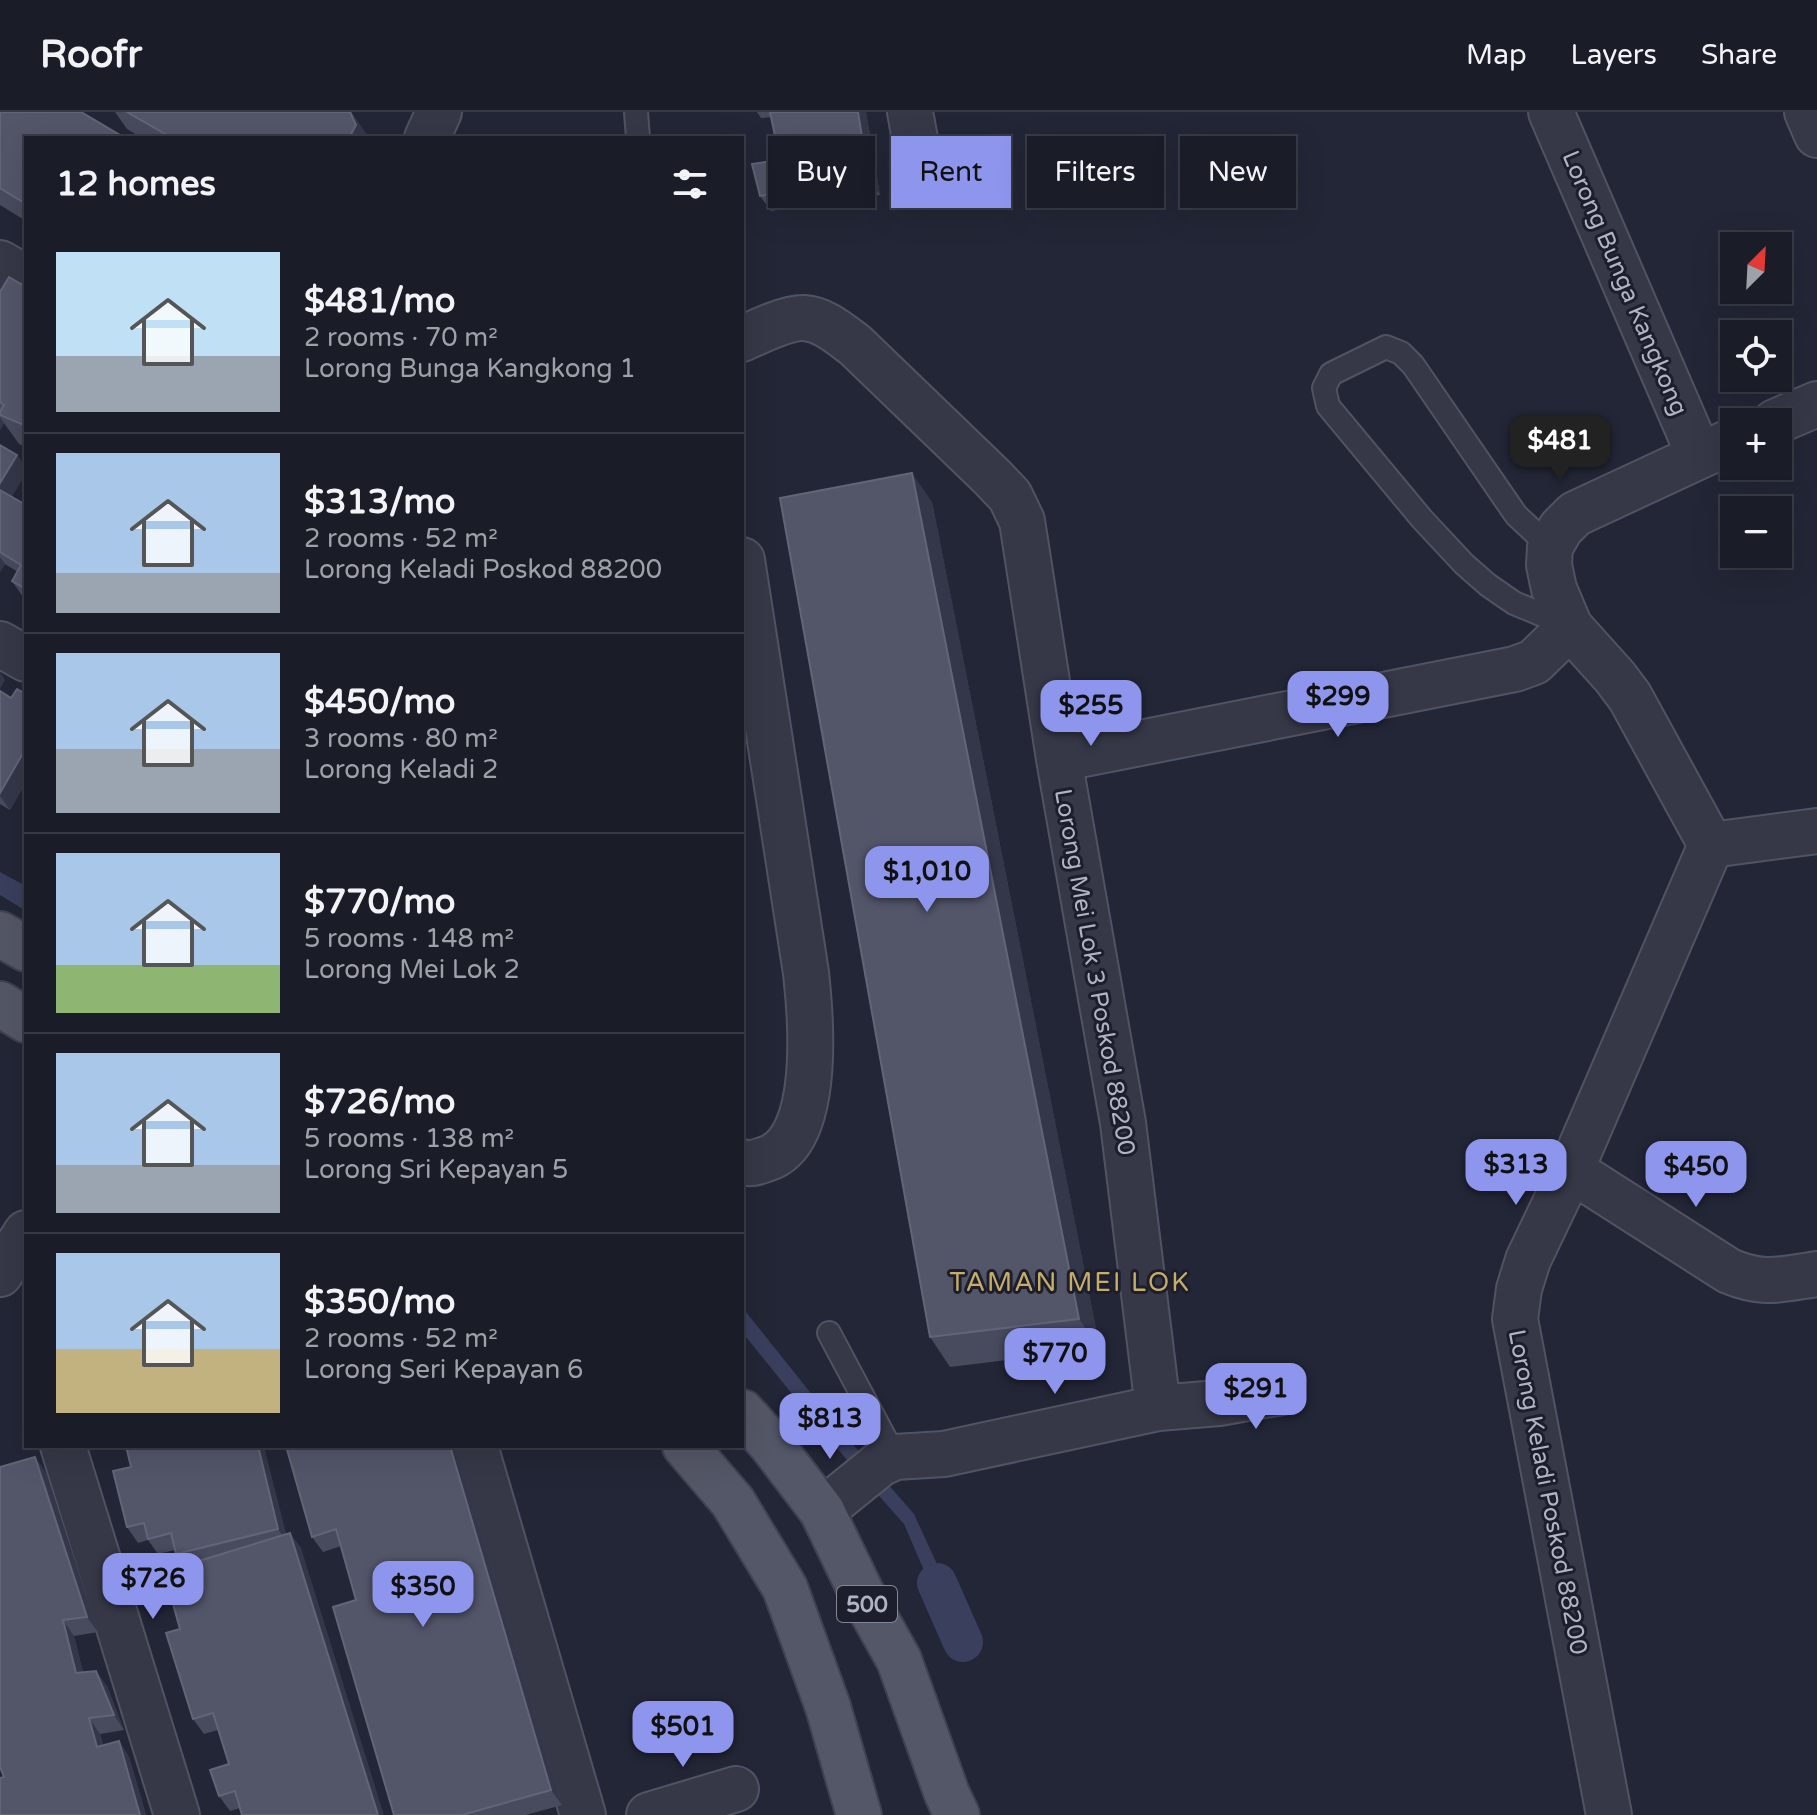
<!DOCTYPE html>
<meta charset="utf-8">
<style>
:root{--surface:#1a1c28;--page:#232530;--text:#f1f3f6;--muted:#9fa1a8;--line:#383a45;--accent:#8d96ec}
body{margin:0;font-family:"Varela Round",sans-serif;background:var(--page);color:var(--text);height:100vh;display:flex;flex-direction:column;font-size:30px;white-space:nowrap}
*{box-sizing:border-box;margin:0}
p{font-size:26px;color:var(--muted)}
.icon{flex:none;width:44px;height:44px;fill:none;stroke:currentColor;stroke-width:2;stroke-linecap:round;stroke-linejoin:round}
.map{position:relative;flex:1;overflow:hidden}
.side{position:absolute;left:24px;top:24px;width:720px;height:1312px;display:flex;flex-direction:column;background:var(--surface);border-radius:0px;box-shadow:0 8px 32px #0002,0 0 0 2px var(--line)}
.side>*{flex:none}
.banner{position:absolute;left:768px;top:24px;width:760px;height:72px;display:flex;gap:16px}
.needle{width:52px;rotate:24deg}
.buttons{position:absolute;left:1720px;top:120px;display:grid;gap:16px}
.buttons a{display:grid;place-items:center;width:72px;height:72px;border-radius:0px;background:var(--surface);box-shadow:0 8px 32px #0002,0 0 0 2px var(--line);font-size:40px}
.price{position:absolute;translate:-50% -68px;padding:0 18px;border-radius:16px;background:var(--accent);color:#111;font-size:26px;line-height:52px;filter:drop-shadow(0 2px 4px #0008)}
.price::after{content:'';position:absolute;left:50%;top:48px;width:24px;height:18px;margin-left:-12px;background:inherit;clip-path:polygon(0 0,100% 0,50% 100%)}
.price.selected{background:#222;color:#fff}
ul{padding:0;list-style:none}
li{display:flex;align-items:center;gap:24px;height:200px;padding:0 32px}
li+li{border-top:2px solid var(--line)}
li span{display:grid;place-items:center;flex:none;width:224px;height:160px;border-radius:0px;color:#555}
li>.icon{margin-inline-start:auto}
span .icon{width:96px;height:96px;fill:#fffc;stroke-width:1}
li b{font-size:34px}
h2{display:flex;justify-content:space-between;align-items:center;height:96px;padding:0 32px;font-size:34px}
.pill{padding:0 28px;border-radius:0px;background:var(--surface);box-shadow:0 8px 32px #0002,0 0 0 2px var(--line);font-size:28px;line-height:72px}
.pill.selected{background:var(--accent);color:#111}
header{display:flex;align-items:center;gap:48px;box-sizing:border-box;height:112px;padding:0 40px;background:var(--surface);border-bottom:2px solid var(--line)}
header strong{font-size:38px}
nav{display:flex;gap:44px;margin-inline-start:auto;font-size:28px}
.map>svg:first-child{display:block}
.water{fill:#3a3f5e}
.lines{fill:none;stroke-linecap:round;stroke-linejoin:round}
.canal{stroke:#3a3f5e;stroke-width:40}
.service-casing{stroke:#515361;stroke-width:26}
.minor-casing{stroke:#515361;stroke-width:48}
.primary-casing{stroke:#404250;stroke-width:48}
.service{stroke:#363847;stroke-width:22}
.minor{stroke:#363847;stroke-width:44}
.primary{stroke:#545767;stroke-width:44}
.wall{fill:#484b5e}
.shaded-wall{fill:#343749}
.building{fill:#535669;stroke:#626577;stroke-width:2}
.labels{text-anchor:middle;stroke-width:6;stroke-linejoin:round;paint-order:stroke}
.shield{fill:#1c1e2b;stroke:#848695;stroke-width:2}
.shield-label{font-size:22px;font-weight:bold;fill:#b1b3c3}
.street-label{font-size:24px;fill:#b1b3c3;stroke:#1c1e2b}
.neighbourhood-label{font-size:26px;letter-spacing:2px;fill:#c7ad68;stroke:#1c1e2b}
</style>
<header>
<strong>Roofr</strong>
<nav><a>Map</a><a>Layers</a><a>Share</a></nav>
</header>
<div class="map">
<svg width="1817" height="1703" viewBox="0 0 1817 1703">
<rect width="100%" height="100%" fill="#232636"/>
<!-- water -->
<path class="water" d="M0,760L26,774V799L0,783Z
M742,1195L837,1314L914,1402L969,1522L951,1521L904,1412L826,1324L742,1220Z"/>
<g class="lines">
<!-- canal -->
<path class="canal" d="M937,1471L963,1530"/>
<defs>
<path id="service" d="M636,0L638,26
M1550,435L1516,403L1413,253L1401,241L1386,235L1331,262L1324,276L1328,294L1422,407L1464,452L1488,473L1514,491L1569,514
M829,1221L895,1345"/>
<path id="minor" d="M910,0L915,27
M1551,0L1699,343
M1807,0L1817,23
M427,26L439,0
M0,151L26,166
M742,227C757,220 788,205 804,206C823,207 840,222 855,233L992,365L1010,384L1022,409L1059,647L1123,1011L1158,1296
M1775,310L1817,292
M742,448L806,861C811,906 822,1030 766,1047C757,1050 751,1053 742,1050
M0,532L26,547
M1059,647L1515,557L1534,550L1570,515
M1711,733L1817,719
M1571,1058L1729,1159C1765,1174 1781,1167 1817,1162
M0,1162L26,1121
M63,1334L177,1703
M475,1334L583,1703
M822,1399L880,1352L895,1345L944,1342L1158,1296L1219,1291L1282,1280
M649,1703L736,1677
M1609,1703L1515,1207L1519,1177L1528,1148L1571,1058L1711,733L1630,585L1615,565L1570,515L1554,477L1549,453L1550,435L1561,416L1575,402L1734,328"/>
<path id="primary" d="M0,822L26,837
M0,892L26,908
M742,1300L771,1332L822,1399L861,1480L899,1548L947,1682L957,1703
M685,1334L733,1390L785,1476L828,1595L859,1703"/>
</defs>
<!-- service casing -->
<use href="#service" class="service-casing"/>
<!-- minor casing -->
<use href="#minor" class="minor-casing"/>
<!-- primary casing -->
<use href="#primary" class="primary-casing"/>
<!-- service -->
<use href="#service" class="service"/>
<!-- minor -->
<use href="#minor" class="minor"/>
<!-- primary -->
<use href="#primary" class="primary"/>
</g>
<!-- wall -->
<path class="wall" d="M0,0L26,26V109L0,93Z
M115,0H351L369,26H142L127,17Z
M757,0H866L880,83L771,99L760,84L780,48L771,5L761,6Z
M26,175V335L19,332L4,311L0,318V177L1,178Z
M0,333L17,343L26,356V361L12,384L26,393V486L23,485L12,469L18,460L5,452L0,460Z
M932,390L1100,1237L950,1255L930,1225Z
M0,579L11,586L26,582V670L10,698L0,692Z
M126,1334L286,1422L301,1436L240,1696L230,1699L219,1684L229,1652L218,1618L204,1622L193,1607L180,1517L186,1487L184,1453L176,1442L175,1438L158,1442L148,1428L138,1431L127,1415L131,1355Z
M456,1334L562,1693L526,1703H394L356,1488L341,1434L323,1440L312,1425Z
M46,1360L98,1520L74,1524L83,1560L107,1574L124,1618L100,1622L103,1633L119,1629L129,1645L146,1703H0L4,1665Z"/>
<!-- shaded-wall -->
<path class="shaded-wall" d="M350,0H351L369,26H349Z
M858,0H866L880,83L869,68Z
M0,305L4,311L0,318Z
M17,343L26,356V361L8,391L0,380V371Z
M912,361L932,390L1100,1237L1079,1207Z
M0,445L5,452L0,460Z
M0,560L5,568L0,577Z
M26,636V670L10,698L0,684V681Z
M258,1334H264L289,1433L278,1417Z
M450,1334H456L562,1693L551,1678Z
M35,1345L46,1360L98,1520L87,1505Z
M290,1421L301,1436L384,1703H378Z
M63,1508L74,1524L87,1576L76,1561Z
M96,1559L107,1574L124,1618L114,1603Z
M89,1606L100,1622L107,1650L97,1635Z
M119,1629L129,1645L146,1703H140Z"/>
<!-- building -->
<path class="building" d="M0,0H81L125,26H26V92L0,76Z
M127,0H350L356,13L349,26H172Z
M770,0H858L869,68L760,84L752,52L780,48Z
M9,165L26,175V314L0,303V300L4,293L0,290V180Z
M0,333L17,343L0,371Z
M912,361L1079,1207L930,1225L780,386Z
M0,378L26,393V477L12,469L21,453L0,440Z
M17,577L26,582V636L0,681V579L11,586Z
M126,1334H258L278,1417L176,1442L171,1421L148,1427L144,1411L127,1415L113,1359L131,1355Z
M286,1334H450L551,1678L462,1703H394L333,1495L356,1488L336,1417L312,1425Z
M35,1345L87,1505L63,1508L76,1561L96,1559L114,1603L89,1606L97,1635L119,1629L140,1703H0V1666L4,1665L0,1655V1355Z
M290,1421L378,1703H242L235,1679L219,1684L210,1658L229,1652L213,1601L193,1607L166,1521L180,1517L173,1492L186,1487L176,1456Z"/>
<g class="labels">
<!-- shield labels -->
<rect class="shield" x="837" y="1474" width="60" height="36" rx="6"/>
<g class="shield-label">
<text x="867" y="1500">500</text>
</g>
<!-- street labels -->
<g class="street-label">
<text transform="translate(1625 171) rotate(67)" y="8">Lorong Bunga Kangkong</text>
<text transform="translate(1095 860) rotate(80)" y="8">Lorong Mei Lok 3 Poskod 88200</text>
<text transform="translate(1548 1380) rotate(79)" y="8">Lorong Keladi Poskod 88200</text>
</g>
<!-- neighbourhood labels -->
<g class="neighbourhood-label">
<text x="1070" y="1179">TAMAN MEI LOK</text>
</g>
</g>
</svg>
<div class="buttons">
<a><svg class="needle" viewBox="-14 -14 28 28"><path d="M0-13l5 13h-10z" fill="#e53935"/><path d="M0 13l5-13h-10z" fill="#9fa1a8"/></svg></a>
<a><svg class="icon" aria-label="locate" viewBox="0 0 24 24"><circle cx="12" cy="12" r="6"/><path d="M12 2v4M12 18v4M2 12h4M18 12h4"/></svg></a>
<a>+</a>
<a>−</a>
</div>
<b class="price selected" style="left:1560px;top:371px">$481</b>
<b class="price" style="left:1338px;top:627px">$299</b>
<b class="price" style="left:1091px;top:636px">$255</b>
<b class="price" style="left:927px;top:802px">$1,010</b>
<b class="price" style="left:1516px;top:1095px">$313</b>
<b class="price" style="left:1696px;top:1097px">$450</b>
<b class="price" style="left:1055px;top:1284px">$770</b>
<b class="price" style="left:1256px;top:1319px">$291</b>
<b class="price" style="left:830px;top:1349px">$813</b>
<b class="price" style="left:153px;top:1509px">$726</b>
<b class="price" style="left:423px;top:1517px">$350</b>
<b class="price" style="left:683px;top:1657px">$501</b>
<div class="banner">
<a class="pill">Buy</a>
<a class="pill selected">Rent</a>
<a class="pill">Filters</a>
<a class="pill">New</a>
</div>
<section class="side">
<h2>12 homes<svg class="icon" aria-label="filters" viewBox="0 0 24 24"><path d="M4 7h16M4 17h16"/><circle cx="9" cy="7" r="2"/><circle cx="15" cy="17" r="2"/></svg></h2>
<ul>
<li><span style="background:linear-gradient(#bfe0f5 65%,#9aa5b1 0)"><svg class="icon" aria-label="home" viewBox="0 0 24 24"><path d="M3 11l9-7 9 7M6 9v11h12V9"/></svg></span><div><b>$481/mo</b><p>2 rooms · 70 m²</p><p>Lorong Bunga Kangkong 1</p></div></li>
<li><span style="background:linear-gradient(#a9c7e8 75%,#9aa5b1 0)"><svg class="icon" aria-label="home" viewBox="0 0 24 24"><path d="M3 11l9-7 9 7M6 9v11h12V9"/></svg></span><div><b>$313/mo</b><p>2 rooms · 52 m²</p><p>Lorong Keladi Poskod 88200</p></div></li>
<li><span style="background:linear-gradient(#a9c7e8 60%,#9aa5b1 0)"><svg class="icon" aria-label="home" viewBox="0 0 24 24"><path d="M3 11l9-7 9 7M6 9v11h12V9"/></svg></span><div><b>$450/mo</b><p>3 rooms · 80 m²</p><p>Lorong Keladi 2</p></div></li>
<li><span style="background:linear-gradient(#a9c7e8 70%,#8fb573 0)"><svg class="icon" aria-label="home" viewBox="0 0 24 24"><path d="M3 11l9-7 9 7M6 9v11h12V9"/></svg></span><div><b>$770/mo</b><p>5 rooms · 148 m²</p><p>Lorong Mei Lok 2</p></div></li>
<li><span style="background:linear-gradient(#a9c7e8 70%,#9aa5b1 0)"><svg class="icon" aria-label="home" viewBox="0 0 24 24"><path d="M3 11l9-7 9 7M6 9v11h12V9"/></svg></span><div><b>$726/mo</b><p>5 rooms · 138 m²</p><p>Lorong Sri Kepayan 5</p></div></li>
<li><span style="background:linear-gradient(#a9c7e8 60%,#c2b280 0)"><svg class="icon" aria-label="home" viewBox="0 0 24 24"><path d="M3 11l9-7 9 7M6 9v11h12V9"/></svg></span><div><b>$350/mo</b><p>2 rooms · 52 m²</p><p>Lorong Seri Kepayan 6</p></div></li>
</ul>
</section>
</div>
